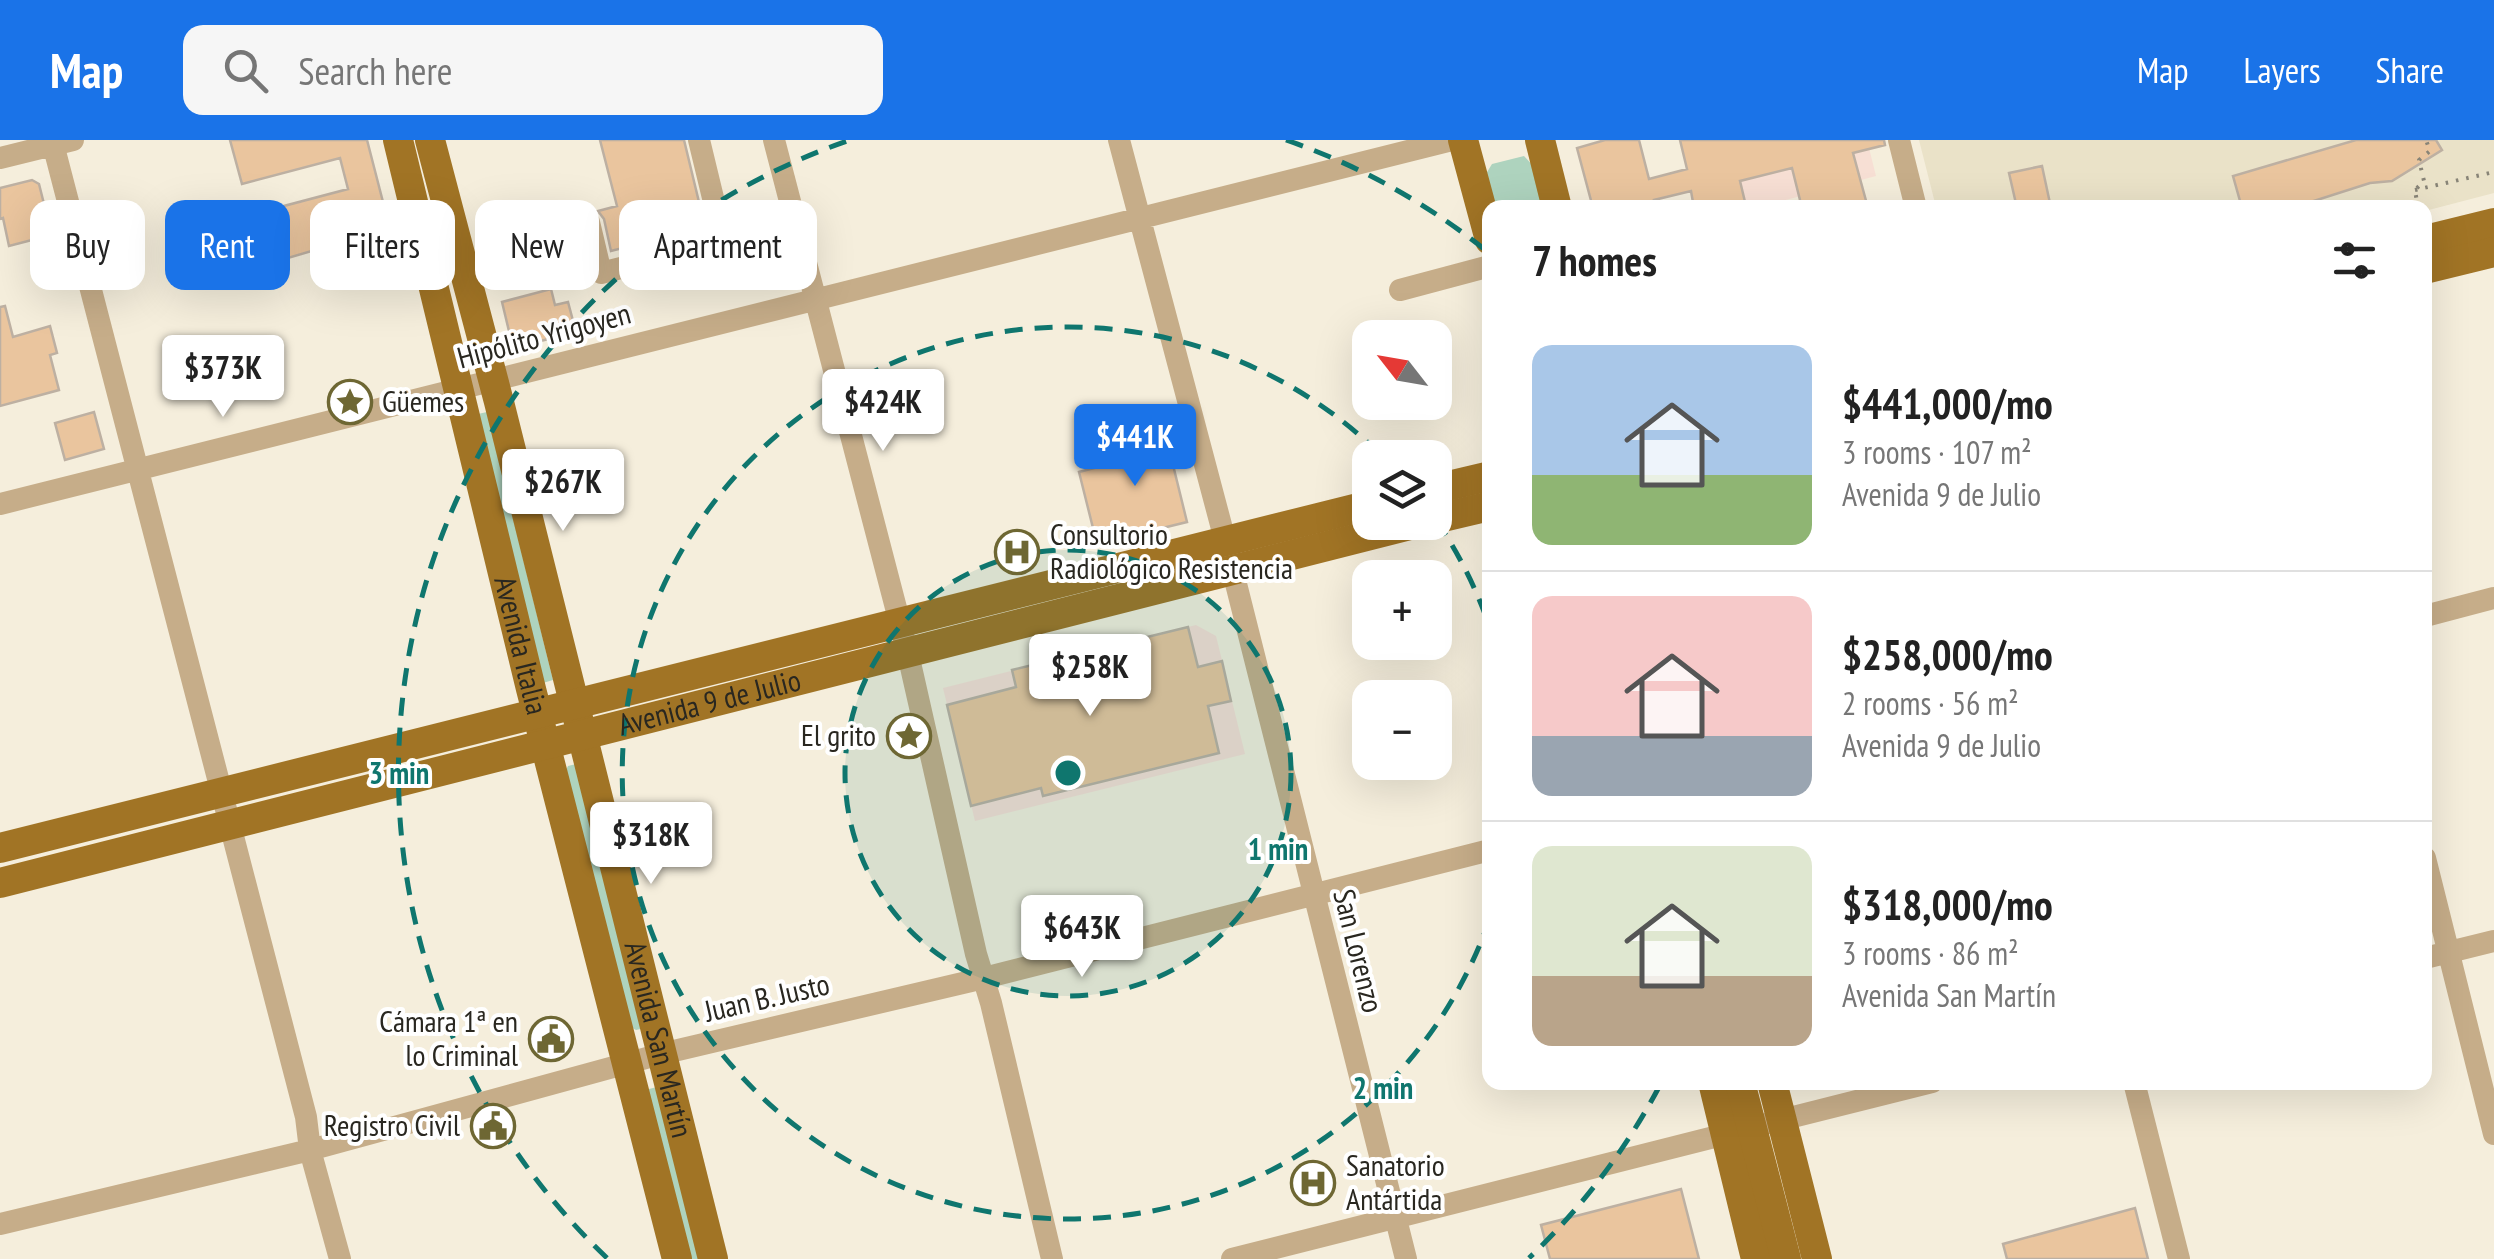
<!DOCTYPE html>
<meta charset="utf-8">
<style>
:root{--surface:#fff;--page:#f6f6f6;--text:#222;--muted:#767676;--line:#e0e0e0;--accent:#1a73e8}
body{margin:0;font-family:"PT Sans Narrow",sans-serif;background:var(--page);color:var(--text);height:100vh;display:flex;flex-direction:column;font-size:38px;white-space:nowrap}
*{box-sizing:border-box;margin:0}
p{font-size:32px;color:var(--muted)}
.icon{flex:none;width:55px;height:55px;fill:none;stroke:currentColor;stroke-width:2;stroke-linecap:round;stroke-linejoin:round}
.map{position:relative;flex:1;overflow:hidden}
.sheet{position:absolute;left:1482px;top:60px;width:950px;height:890px;display:flex;flex-direction:column;background:var(--surface);border-radius:20px;box-shadow:0 10px 40px #0002}
.sheet>*{flex:none}
.top-card{position:absolute;left:30px;top:60px;width:950px;height:90px;display:flex;gap:20px}
.needle{width:65px;rotate:301deg}
.tools{position:absolute;left:1352px;top:180px;display:grid;gap:20px}
.tools a{display:grid;place-items:center;width:100px;height:100px;border-radius:20px;background:var(--surface);box-shadow:0 10px 40px #0002;font-size:50px}
.price{position:absolute;translate:-50% -85px;padding:0 22px;border-radius:10px;background:#fff;color:#222;font-size:32px;line-height:65px;filter:drop-shadow(0 2px 5px #0008)}
.price::after{content:'';position:absolute;left:50%;top:60px;width:30px;height:22px;margin-left:-15px;background:inherit;clip-path:polygon(0 0,100% 0,50% 100%)}
.price.current{background:var(--accent);color:#fff}
ul{padding:0;list-style:none}
li{display:flex;align-items:center;gap:30px;height:250px;padding:0 50px}
li+li{border-top:2px solid var(--line)}
li span{display:grid;place-items:center;flex:none;width:280px;height:200px;border-radius:20px;color:#555}
li>.icon{margin-inline-start:auto}
span .icon{width:120px;height:120px;fill:#fffc;stroke-width:1}
li b{font-size:42px}
h2{display:flex;justify-content:space-between;align-items:center;height:120px;padding:0 50px;font-size:42px}
.pill{padding:0 35px;border-radius:20px;background:var(--surface);box-shadow:0 10px 40px #0002;font-size:35px;line-height:90px}
.pill.current{background:var(--accent);color:#fff}
header{display:flex;align-items:center;gap:60px;box-sizing:border-box;height:140px;padding:0 50px;background:var(--accent);color:#fff}
header strong{font-size:48px}
nav{display:flex;gap:55px;margin-inline-start:auto;font-size:35px}
.search{width:700px;height:90px;background:var(--page);display:flex;align-items:center;gap:25px;box-sizing:border-box;padding:0 35px;border-radius:20px;color:var(--muted);font-size:38px}
.map>svg:first-child{display:block}
.built{fill:#eae2c8}
.education{fill:#f7dfd4}
.green{fill:#aed3be}
.building{fill:#eac59e;stroke:#bdb0a2;stroke-width:2.5}
.lines{fill:none;stroke-linecap:round;stroke-linejoin:round}
.path{stroke:#888477;stroke-width:4;stroke-dasharray:2.5 8;stroke-linecap:butt}
.minor{stroke:#c6ad89;stroke-width:22}
.major{stroke:#a17425;stroke-width:30}
.ring{fill:none;stroke:#0f766e;stroke-width:5;stroke-dasharray:18 12}
.labels{text-anchor:middle;stroke-width:8;stroke-linejoin:round;paint-order:stroke}
.street-label{font-size:30px;fill:#292720;stroke:#fff}
.poi-label{font-size:30px;fill:#292720;stroke:#fff;text-anchor:start}
.centre{fill:#0f766e;stroke:#fff;stroke-width:5}
.ring-label{font-size:30px;text-anchor:middle;font-weight:bold;fill:#0f766e;stroke:#fff;stroke-width:8;stroke-linejoin:round;paint-order:stroke}
</style>
<header>
<strong>Map</strong>
<div class="search"><svg class="icon" aria-label="search" viewBox="0 0 24 24"><circle cx="10" cy="10" r="6"/><path d="M15 15l6 6"/></svg>Search here</div>
<nav><a>Map</a><a>Layers</a><a>Share</a></nav>
</header>
<div class="map">
<svg width="2494" height="1119" viewBox="0 0 2494 1119">
<rect width="100%" height="100%" fill="#f5eedc"/>
<!-- built -->
<path class="built" d="M1919,0H2494V53L2425,71V68L1936,67Z"/>
<!-- education -->
<path class="education" d="M1709,0H1867L1876,36L1759,67H1725Z
M1196,485L1216,496L1245,614L975,681L943,548Z"/>
<!-- green -->
<path class="green" d="M1524,16L1538,31L1547,67L1490,68L1481,42L1492,24Z
M487,272L553,540L543,543L478,274Z
M576,624L645,888L636,890L629,886L564,634L568,626Z
M657,947L706,1119H687L645,956L649,949Z"/>
<!-- building -->
<path class="building" d="M230,0H367L391,93L364,100L358,79L318,90L322,108L257,127L246,76L348,49L340,18L242,44Z
M600,0H684L705,87L611,111L604,79L598,71L617,66Z
M1605,0H1639L1649,39L1687,29L1680,0H1884L1885,5L1853,13L1868,68H1802L1792,28L1740,41L1745,62L1724,68H1694L1691,51L1654,60L1656,68H1593L1577,8Z
M2356,0H2436L2442,10L2392,41L2370,43L2292,68H2242L2233,36Z
M2042,26L2051,68H2017L2009,33Z
M32,40L39,44L46,72L55,69L59,86L50,88L51,95L9,106L3,78L0,79V48Z
M551,149L555,165L568,162L576,192L513,208L502,162Z
M5,166L13,197L50,186L57,213L50,215L59,250L0,266V167Z
M94,272L104,309L65,320L55,283Z
M1160,272L1187,382L1097,404L1079,332L1144,315L1135,278Z
M1188,487L1198,527L1222,521L1231,561L1208,566L1219,613L1043,656L1041,648L971,666L947,565L1016,547L1012,530Z
M1681,1049L1699,1119H1550L1541,1085Z
M2135,1068L2148,1119H2007L2003,1104Z"/>
<g class="lines">
<!-- path -->
<path class="path" d="M2415,50L2494,32
M2418,68L2415,50L2424,41L2419,20L2430,11L2426,0
M1039,503L1043,523"/>
<!-- minor -->
<path class="minor" d="M52,0L306,977L310,1010L340,1119
M699,0L728,120L799,102
M774,0L908,514L976,814L991,863L1052,1119
M1119,0L1225,400L1406,1119
M1899,0L1916,68
M0,18L73,0
M589,82L601,133L724,102
M1400,150L1490,126
M0,364L1452,0
M2425,476L2494,458
M2425,718L2494,994
M2425,818L2494,801
M2134,942L2179,1119
M1769,983L1932,942
M0,1084L310,1010L661,914L984,838L1490,710
M1232,1119L1738,991"/>
<!-- major -->
<g class="major">
<path id="s1" d="M398,0L531,549L677,1119"/>
<path id="s2" d="M430,0L499,262L713,1119"/>
<path d="M1463,0L1490,100"/>
<path d="M1540,0L1557,68"/>
<path d="M2425,100L2494,83"/>
<path d="M2425,129L2494,112"/>
<path d="M1435,349L1490,336"/>
<path d="M1435,379L1490,366"/>
<path d="M0,708L1370,365"/>
<path id="s3" d="M0,743L1422,382"/>
<path d="M1713,942L1756,1119"/>
<path d="M1740,942L1786,1119"/>
<path d="M1772,942L1817,1119"/>
</g>
</g>
<!-- distance rings -->
<circle cx="1068" cy="633" r="223" fill="#0f766e" fill-opacity=".12"/>
<g class="ring">
<circle cx="1068" cy="633" r="223"/>
<path d="M1490 778A446 446 0 1 1 1381 315M1436 380A446 446 0 0 1 1490 488"/>
<path d="M1659 947A669 669 0 0 1 1529 1118M607 1118A669 669 0 0 1 850 0M1286 0A669 669 0 0 1 1489 113"/>
</g>
<!-- icons -->
<defs>
<symbol id="sight-ring" viewBox="-11 -11 22 22"><circle r="9.5" fill="#fff" stroke="#6e6733" stroke-width="1.5"/><path d="M0-6L1.8-2.2L6-1.7L2.9 1.2L3.7 5.4L0 3.3L-3.7 5.4L-2.9 1.2L-6-1.7L-1.8-2.2Z" fill="#6e6733"/></symbol>
<symbol id="hospital-ring" viewBox="-11 -11 22 22"><circle r="9.5" fill="#fff" stroke="#6e6733" stroke-width="1.5"/><path d="M-5-5h3v3.5h4V-5h3V5h-3V1.5h-4V5h-3Z" fill="#6e6733"/></symbol>
<symbol id="civic-ring" viewBox="-11 -11 22 22"><circle r="9.5" fill="#fff" stroke="#6e6733" stroke-width="1.5"/><path d="M-.6-6.5H3V-4.5H.6V-3L4-1V1h2V6H-6V1h2V-1L-.6-3ZM-1.2 2.5V6h2.4V2.5Z" fill="#6e6733"/></symbol>
</defs>
<g fill-rule="evenodd">
<use href="#sight-ring" x="325" y="237" width="50" height="50"/>
<use href="#hospital-ring" x="992" y="387" width="50" height="50"/>
<use href="#sight-ring" x="884" y="571" width="50" height="50"/>
<use href="#civic-ring" x="526" y="874" width="50" height="50"/>
<use href="#civic-ring" x="468" y="961" width="50" height="50"/>
<use href="#hospital-ring" x="1288" y="1018" width="50" height="50"/>
</g>
<g class="labels">
<!-- street labels -->
<g class="street-label">
<text transform="translate(544 196) rotate(-15)" y="10">Hipólito Yrigoyen</text>
<text dy="10" stroke="none"><textPath href="#s1" startOffset="520">Avenida Italia</textPath></text>
<text dy="10" stroke="none"><textPath href="#s3" startOffset="732">Avenida 9 de Julio</textPath></text>
<text transform="translate(1358 811) rotate(76)" y="10">San Lorenzo</text>
<text transform="translate(767 858) rotate(-13)" y="10">Juan B. Justo</text>
<text dy="10" stroke="none"><textPath href="#s2" startOffset="928">Avenida San Martín</textPath></text>
</g>
<!-- poi labels -->
<g class="poi-label">
<text x="382" y="272">Güemes</text>
<text x="1050" y="405">Consultorio<tspan x="1050" dy="34">Radiológico Resistencia</tspan></text>
<text x="876" y="606" text-anchor="end">El grito</text>
<text x="518" y="892" text-anchor="end">Cámara 1ª en<tspan x="518" dy="34">lo Criminal</tspan></text>
<text x="460" y="996" text-anchor="end">Registro Civil</text>
<text x="1346" y="1036">Sanatorio<tspan x="1346" dy="34">Antártida</tspan></text>
</g>
</g>
<circle cx="1068" cy="633" r="15" class="centre"/>
<g class="ring-label">
<text x="399" y="644">3 min</text>
<text x="1278" y="720">1 min</text>
<text x="1383" y="959">2 min</text>
</g>
</svg>
<div class="tools">
<a><svg class="needle" viewBox="-14 -14 28 28"><path d="M0-13l5 13h-10z" fill="#e53935"/><path d="M0 13l5-13h-10z" fill="#767676"/></svg></a>
<a><svg class="icon" aria-label="layers" viewBox="0 0 24 24"><path d="M12 4l9 5-9 5-9-5zM3 14l9 5 9-5"/></svg></a>
<a>+</a>
<a>−</a>
</div>
<b class="price" style="left:223px;top:280px">$373K</b>
<b class="price" style="left:883px;top:314px">$424K</b>
<b class="price current" style="left:1135px;top:349px">$441K</b>
<b class="price" style="left:563px;top:394px">$267K</b>
<b class="price" style="left:1090px;top:579px">$258K</b>
<b class="price" style="left:651px;top:747px">$318K</b>
<b class="price" style="left:1082px;top:840px">$643K</b>
<div class="top-card">
<a class="pill">Buy</a>
<a class="pill current">Rent</a>
<a class="pill">Filters</a>
<a class="pill">New</a>
<a class="pill">Apartment</a>
</div>
<section class="sheet">
<h2>7 homes<svg class="icon" aria-label="filters" viewBox="0 0 24 24"><path d="M4 7h16M4 17h16"/><circle cx="9" cy="7" r="2"/><circle cx="15" cy="17" r="2"/></svg></h2>
<ul>
<li><span style="background:linear-gradient(#a9c7e8 65%,#8fb573 0)"><svg class="icon" aria-label="home" viewBox="0 0 24 24"><path d="M3 11l9-7 9 7M6 9v11h12V9"/></svg></span><div><b>$441,000/mo</b><p>3 rooms · 107 m²</p><p>Avenida 9 de Julio</p></div></li>
<li><span style="background:linear-gradient(#f6c9c9 70%,#9aa5b1 0)"><svg class="icon" aria-label="home" viewBox="0 0 24 24"><path d="M3 11l9-7 9 7M6 9v11h12V9"/></svg></span><div><b>$258,000/mo</b><p>2 rooms · 56 m²</p><p>Avenida 9 de Julio</p></div></li>
<li><span style="background:linear-gradient(#dfe7d0 65%,#b9a48a 0)"><svg class="icon" aria-label="home" viewBox="0 0 24 24"><path d="M3 11l9-7 9 7M6 9v11h12V9"/></svg></span><div><b>$318,000/mo</b><p>3 rooms · 86 m²</p><p>Avenida San Martín</p></div></li>
</ul>
</section>
</div>
